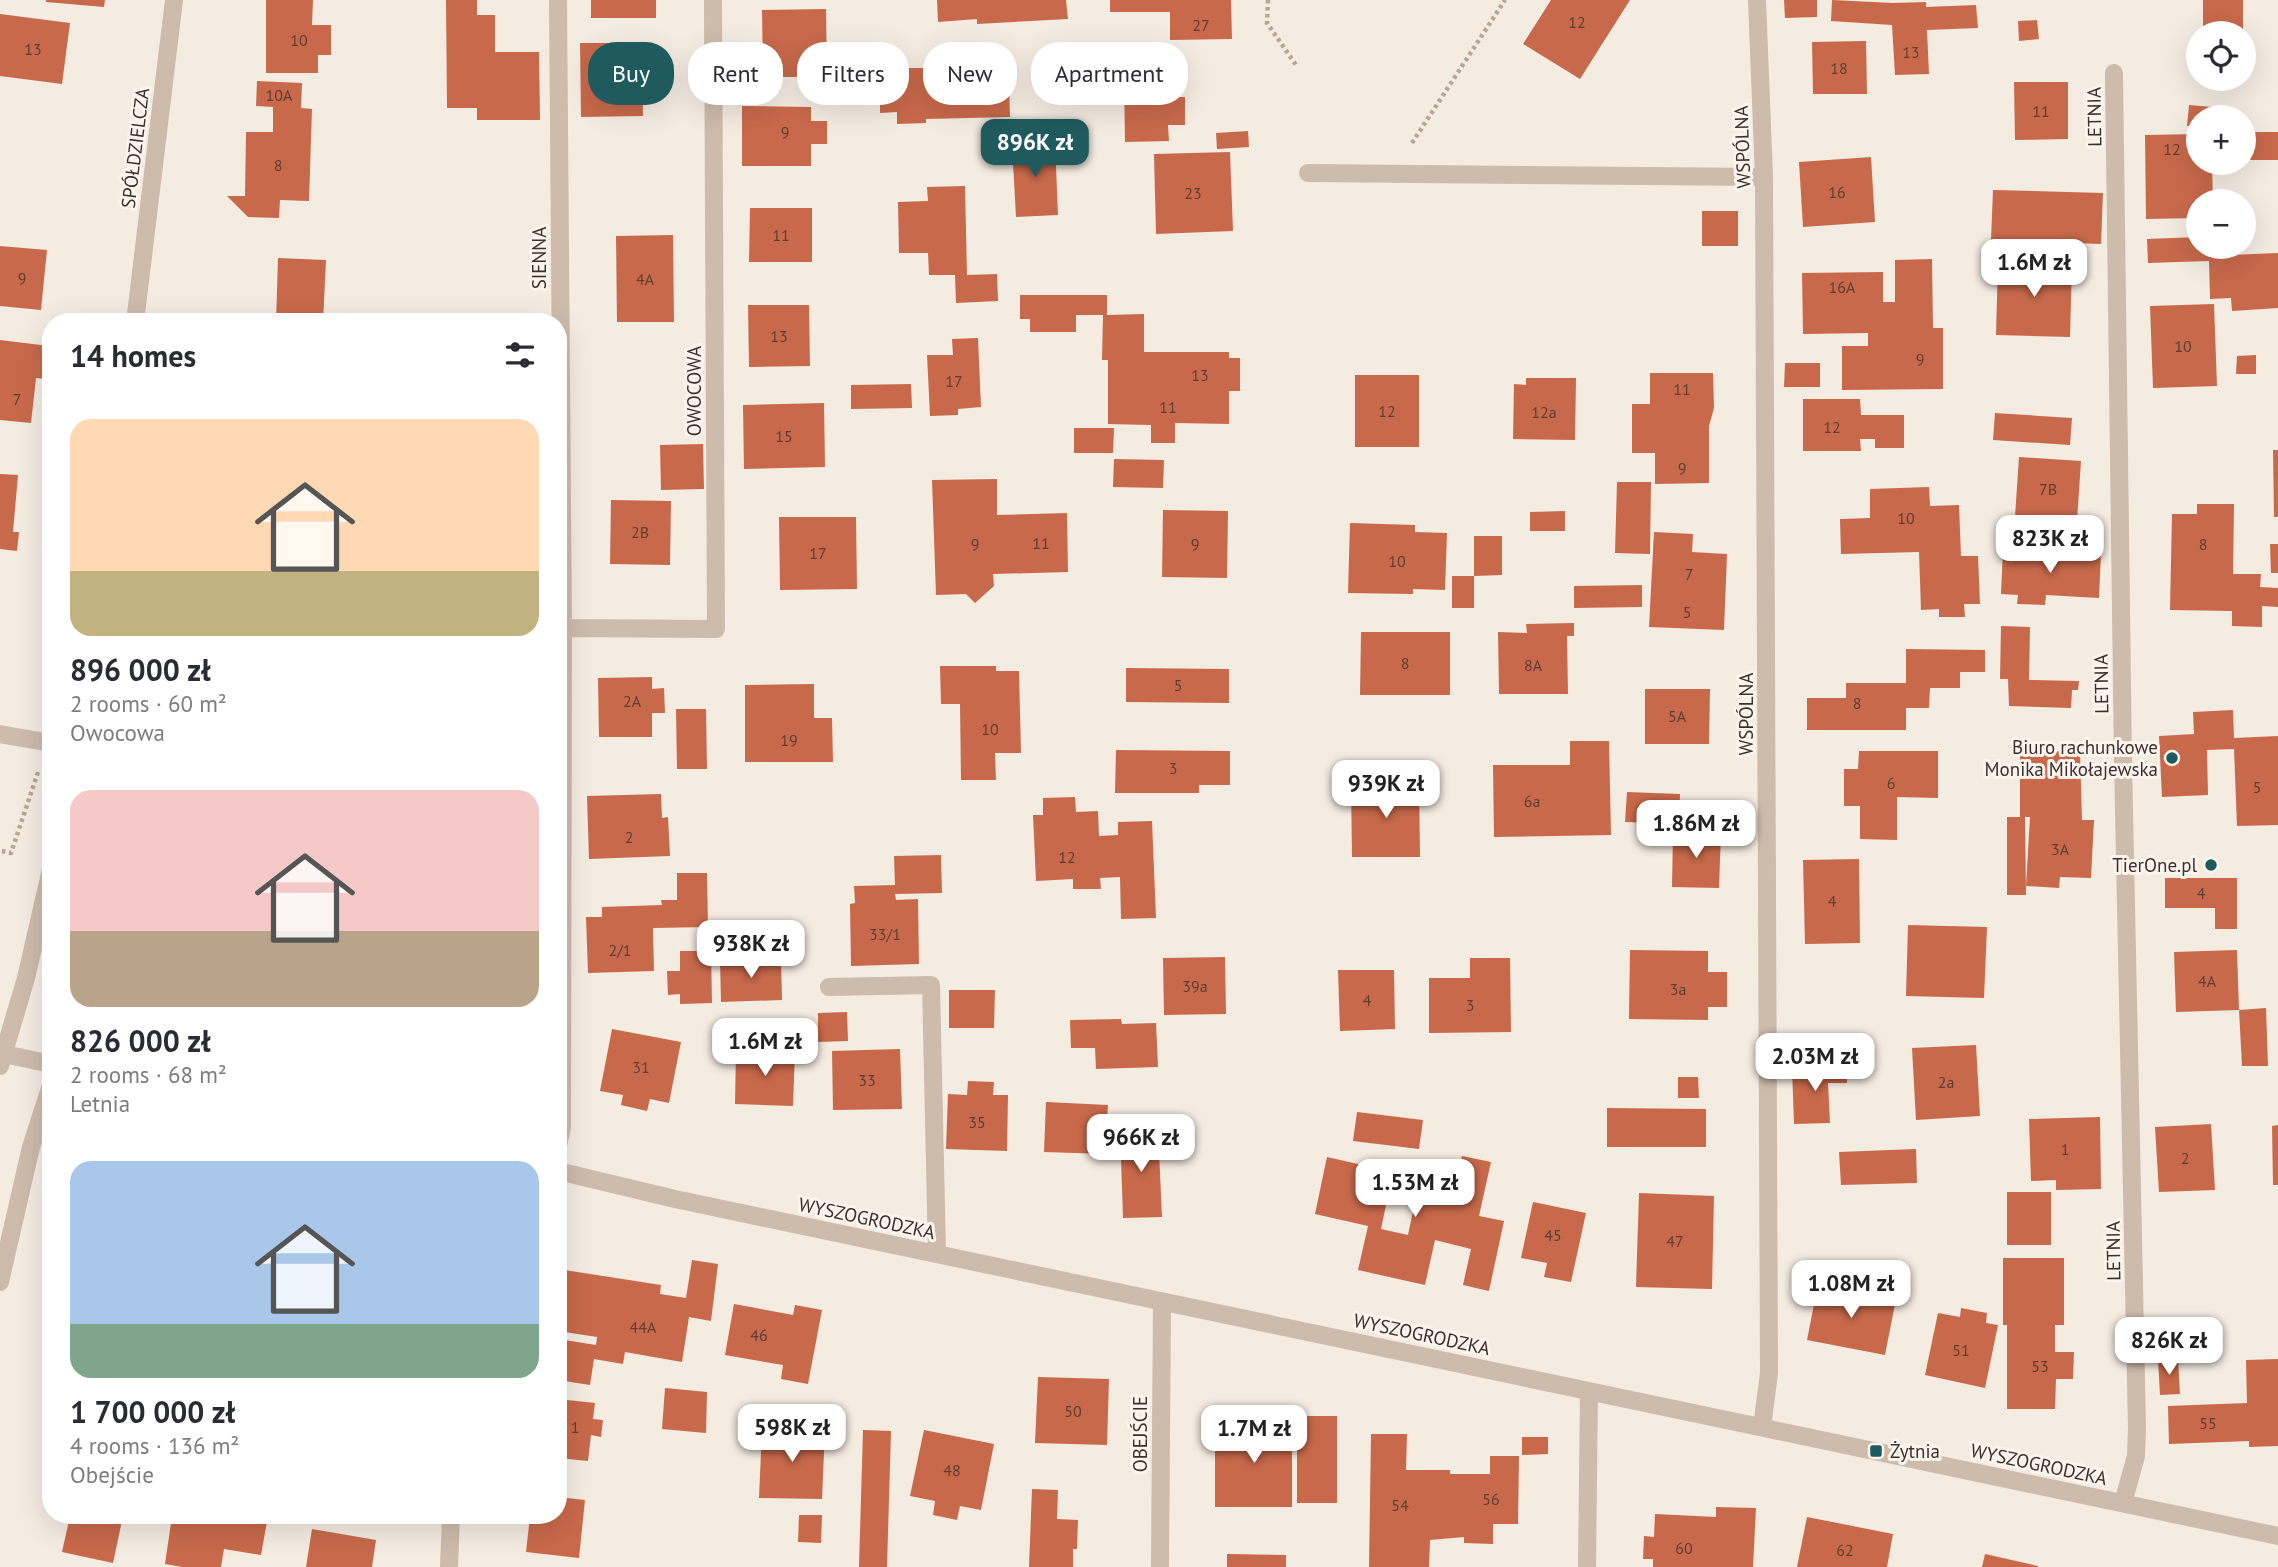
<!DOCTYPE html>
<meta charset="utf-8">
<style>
:root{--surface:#fff;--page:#f2f2f3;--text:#2b2b33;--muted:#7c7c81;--accent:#1f5a5e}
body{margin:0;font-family:"PT Sans",sans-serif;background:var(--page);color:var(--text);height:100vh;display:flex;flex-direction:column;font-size:26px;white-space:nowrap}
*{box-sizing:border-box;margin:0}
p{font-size:23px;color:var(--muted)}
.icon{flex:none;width:38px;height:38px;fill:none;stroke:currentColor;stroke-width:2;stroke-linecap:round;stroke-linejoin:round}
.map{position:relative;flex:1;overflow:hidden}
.details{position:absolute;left:42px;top:313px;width:525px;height:1211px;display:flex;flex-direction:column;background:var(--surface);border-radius:28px;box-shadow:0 7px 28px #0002}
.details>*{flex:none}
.guide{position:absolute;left:588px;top:42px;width:665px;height:63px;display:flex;gap:14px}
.buttons{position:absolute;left:2186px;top:21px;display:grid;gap:14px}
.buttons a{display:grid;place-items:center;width:70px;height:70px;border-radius:50%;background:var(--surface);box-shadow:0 7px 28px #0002;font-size:35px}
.price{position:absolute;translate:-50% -60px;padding:0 16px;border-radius:14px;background:#fff;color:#222;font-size:23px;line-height:46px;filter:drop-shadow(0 2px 4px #0008)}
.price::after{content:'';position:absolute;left:50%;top:42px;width:21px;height:16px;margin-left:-10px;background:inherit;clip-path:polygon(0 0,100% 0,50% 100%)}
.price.active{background:var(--accent);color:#fff}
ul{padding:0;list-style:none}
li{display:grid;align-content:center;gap:14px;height:371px;padding:0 28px}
li span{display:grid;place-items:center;height:217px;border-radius:21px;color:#555}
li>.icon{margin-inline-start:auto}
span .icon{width:126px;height:126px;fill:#fffc;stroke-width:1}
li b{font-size:30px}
h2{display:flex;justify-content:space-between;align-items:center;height:84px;padding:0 28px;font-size:30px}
.chip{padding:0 24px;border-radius:28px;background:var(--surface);box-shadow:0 7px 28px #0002;font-size:24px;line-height:63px}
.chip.active{background:var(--accent);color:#fff}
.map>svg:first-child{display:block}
.building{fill:#c8694b}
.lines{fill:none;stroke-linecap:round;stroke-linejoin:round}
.path{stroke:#b9a596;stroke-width:4.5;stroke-dasharray:3.5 3.5;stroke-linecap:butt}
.minor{stroke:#cdbbac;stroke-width:18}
.poi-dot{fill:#1f5a5e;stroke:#fbf5ee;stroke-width:2.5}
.labels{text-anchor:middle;stroke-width:6;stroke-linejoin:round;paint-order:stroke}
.number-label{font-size:16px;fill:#5e3e33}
.street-label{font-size:19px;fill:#3b302b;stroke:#fbf5ee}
.poi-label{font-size:19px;fill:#3b302b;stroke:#fbf5ee;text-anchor:end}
</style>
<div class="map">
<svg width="2278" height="1567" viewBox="0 0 2278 1567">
<rect width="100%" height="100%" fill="#f4ebe1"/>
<!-- building -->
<path class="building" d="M46,0H105L104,7L46,2Z
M266,0H313L312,25H331V55H318V73H266Z
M446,0H477V15H495V52H539L540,120H477V108H447Z
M591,0H656V18H591Z
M937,0H1066L1068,19L977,24V19L938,22Z
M1110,0H1231L1232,39L1170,40V12H1110Z
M1551,0H1630L1580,79L1523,44Z
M1784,0H1817V17L1785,18Z
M1832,0L1893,3L1926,2V7L1976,5L1978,28L1927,30L1929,74L1895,75L1892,25L1831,21Z
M2203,0H2243V33H2203Z
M826,9L827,77H763L762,10Z
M0,14L70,23L62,84L0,76Z
M2037,20L2039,39L2019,41L2018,21Z
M1866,41L1867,94H1813L1812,42Z
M580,43H642L643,116L581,117Z
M885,68H925V83L1009,81L1010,117L926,119V123L897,124V112L880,113V91H886Z
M1166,80V97H1185V125H1168L1169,141L1125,142L1124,81Z
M257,81L302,83L301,108L312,109L309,201L280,200L279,218L248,217L227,196H245L246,132H273V107L256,106Z
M2014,82H2068V139L2015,140Z
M2189,105L2224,108L2223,117H2198V127L2187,126Z
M742,106L811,107V121H827V144H811V166H742Z
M1248,131L1249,147L1217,149L1216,133Z
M2249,132H2278V160H2249Z
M2198,134V163H2212L2213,201H2198V218L2146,219L2145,135Z
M1055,142L1058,215L1016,217L1012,144Z
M1230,152L1233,231L1156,234L1154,154Z
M1871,157L1875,222L1803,227L1799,162Z
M965,186L967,275L997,274L998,301L956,303L955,275H929L928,253H899L898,202L928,201L927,187Z
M1993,190L2103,193L2101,244L1991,240Z
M750,208H812V262H749Z
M1702,211H1738V246H1702Z
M673,235L674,322H617L616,236Z
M2198,237V247H2229L2230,255L2278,253V308L2232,311L2231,298L2210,299L2209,261L2148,263L2147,239Z
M0,246L47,250L41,310L0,306Z
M278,258L326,260L323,322H276Z
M1932,259L1933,328H1943V389L1842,390V346H1868V333L1803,334L1802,273L1883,272V302H1895V260Z
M1998,261L2072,263L2070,337L1996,335Z
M1020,295H1107V315L1144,314V352H1229V358H1240V391H1229V424L1175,423V443H1151V425L1108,424V360H1102L1103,315H1076V332H1030V319H1020Z
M2214,304L2217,386L2153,388L2150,306Z
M748,305H809L810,366L749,367Z
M978,338L981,407L958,409V415L930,416L927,355H953L952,339Z
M0,340L49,346L46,379L36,378L31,423L0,420Z
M2256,355V374H2236L2237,356Z
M1785,363H1820V387H1784Z
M1650,373H1713L1714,408L1709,426V483L1655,484V453H1632V404H1650Z
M1355,375H1419V447H1355Z
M1526,378H1576L1575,440L1513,439L1514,384L1526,385Z
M911,384L912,408L851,409V385Z
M1803,399H1860L1861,415H1904V448H1875V439H1860L1861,451H1803Z
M824,403L825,467L744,469L743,405Z
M1995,413L2072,418L2070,445L1993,440Z
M1074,428H1114L1113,453H1074Z
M703,444L704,489L661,490L660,445Z
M2273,450H2278V517H2274Z
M2019,457L2081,461L2077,521L2015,517Z
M1114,459L1164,460L1163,488L1113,487Z
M0,474L18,475L13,532H19L17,551L0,549Z
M997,479V515L1067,513L1068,572L993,574L994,586L975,603L966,594L936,595L932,480Z
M1617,482H1651L1650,554L1615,553Z
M1929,487L1930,506L1959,505L1961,556H1978L1980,604H1964L1965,617H1939V609L1921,610L1919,552L1841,554L1840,519L1870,518V489Z
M611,500L671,501L670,565L610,564Z
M2197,504H2234L2233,574H2261L2260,587L2278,588V607L2262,606V627L2232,626V611L2170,610L2172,514H2197Z
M1163,510L1228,511L1227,578L1162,577Z
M1565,511V531H1530V512Z
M779,517H856L857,589L780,590Z
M1350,523L1415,525V532L1447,533L1445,590L1413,589V594L1348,593Z
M1654,532L1693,534L1692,552L1727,554L1724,630L1649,627Z
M1474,536H1502V575L1474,576Z
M2270,544H2278V573H2271Z
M2003,548L2101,553L2099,598L2046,595L2045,605L2017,604L2018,595L2001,594Z
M1452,576H1474V608H1452Z
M1642,585V607L1574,608V586Z
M1574,623V636H1567L1568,694H1499L1498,632L1527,633L1526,624Z
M2001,626L2030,627L2029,680L2079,681L2078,690H2072L2071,708L2009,706L2008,679H2000Z
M1361,632H1450V695H1360Z
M1906,649L1985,650V672H1960V688H1930L1929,708H1906V730H1807V698H1846V683H1906Z
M940,666H996V671H1019L1021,753H995L996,780H961L960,704H941Z
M1126,668L1229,669V703L1126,702Z
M652,677V689L664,688L665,713H652V737H599L598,678Z
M814,684V718H832L833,762H745V685Z
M1645,689H1710L1709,744H1645Z
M676,709H706L707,769H677Z
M2233,710L2234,738L2278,736V825L2237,826L2234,749L2207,750L2208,795L2162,797L2159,736L2194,734L2193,712Z
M1570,741H1609L1611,835L1494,837L1493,765H1570Z
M1116,750L1230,751V785H1199V793H1115Z
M1859,751H1938V798L1897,797V840L1860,839V806H1844V769H1858Z
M2080,751L2082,820H2094L2091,878L2060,877L2059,888L2026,886L2030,817H2025L2026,895H2007V817H2020V752Z
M1419,783L1420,857H1352L1351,784Z
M1627,792L1680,794L1679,824L1625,822Z
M661,794L662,818L668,817L670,856L589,859L587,796Z
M1075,797L1076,812L1098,811L1099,836L1118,835V822L1152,821L1156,918L1121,919L1120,877L1100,878L1101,889H1073V879L1036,881L1033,815H1043V798Z
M1673,832L1721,833L1719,888L1672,887Z
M941,855L942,893L895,894L896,900L918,899L919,964L851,966L850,904L855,903L854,886L895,885L894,856Z
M1859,859L1860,943L1805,944L1803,860Z
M677,873H707L708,927L653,928L654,971L588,973L586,917H602V907L662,905L661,900H677Z
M2165,878H2237V929H2215V908H2165Z
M1908,925L1987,927L1984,998L1906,996Z
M1630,950L1708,951V972H1727V1007H1708V1020L1629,1019Z
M2237,950L2239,1010L2176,1012L2174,952Z
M680,951H711L712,1003L680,1004V994L668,995L667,971H680Z
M1225,957L1226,1014L1164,1015L1163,958Z
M1470,958H1510L1511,1032L1429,1033V978H1470Z
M781,959L782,1000L721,1002L720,960Z
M1338,970H1394L1395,1029L1340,1031Z
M949,990H995L994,1028H949Z
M2266,1008L2268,1066H2242L2239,1010Z
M847,1012L848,1041L818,1042V1013Z
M1121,1019L1122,1024L1156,1023L1158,1067L1096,1069L1095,1048H1071L1070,1020Z
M612,1029L681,1042L669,1103L650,1099L647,1111L621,1105L623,1095L600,1091Z
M1976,1045L1980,1116L1916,1120L1912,1048Z
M900,1049L902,1109L833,1110L832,1051Z
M736,1050L795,1051L793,1106L735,1104Z
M1847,1066V1083H1828L1830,1123L1794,1124L1792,1068Z
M1678,1077H1698L1699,1098H1678Z
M968,1081L994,1082L993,1095H1008L1007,1151L946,1149L948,1094L967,1095Z
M1046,1102L1108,1105L1105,1154L1044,1152Z
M1607,1108L1706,1109V1147H1607Z
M1357,1112L1423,1120L1419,1149L1353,1141Z
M2100,1117L2101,1189L2056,1190V1180L2031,1181L2029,1119Z
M2211,1124L2215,1190L2159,1192L2155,1127Z
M2278,1125V1185H2273L2272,1126Z
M1158,1129L1162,1217L1123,1218L1120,1130Z
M1916,1149L1917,1183L1841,1185L1839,1152Z
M1462,1156L1491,1162L1479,1216L1504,1221L1489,1291L1463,1285L1471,1249L1435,1240L1425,1285L1358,1270L1368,1226L1315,1214L1327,1157L1393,1172L1381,1229L1408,1235L1421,1173L1456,1182Z
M2007,1192H2051V1245H2007Z
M1639,1193L1714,1196L1712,1289L1636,1287Z
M1533,1202L1586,1213L1571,1282L1544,1277L1547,1263L1521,1258Z
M2003,1258H2064V1325H2055V1352H2074L2073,1379H2056L2055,1409H2007V1325H2003Z
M692,1260L718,1264L711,1321L689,1317L682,1362L625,1352L623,1364L594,1359L590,1385L558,1380V1339L596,1345L597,1337L558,1331V1269L661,1285L660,1294L686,1298Z
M1818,1284L1896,1299L1885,1355L1807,1340Z
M734,1304L793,1315L795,1305L822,1310L808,1384L781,1379L783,1365L725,1355Z
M1961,1308L1987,1313L1986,1323L1998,1325L1985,1388L1925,1375L1938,1313L1960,1317Z
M2178,1358L2180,1394L2160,1395L2158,1359Z
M2278,1359V1446L2249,1447V1441L2169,1444L2168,1406L2247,1403L2246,1360Z
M1038,1377L1109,1379L1107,1445L1035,1443Z
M665,1388L707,1392L706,1433L662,1429Z
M558,1399L595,1403L593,1419L603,1420L601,1437L591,1435L588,1461L558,1458Z
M1297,1416H1337V1503H1297Z
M1215,1423H1292V1507H1215Z
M762,1428L825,1430L822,1499L759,1498Z
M863,1430L891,1431L887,1567H859Z
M924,1430L994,1444L981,1510L960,1506L957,1520L933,1515L935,1501L910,1496Z
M1371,1434H1407L1406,1470H1450V1474H1490V1456H1519L1518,1524H1493V1544L1464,1543V1537L1430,1540L1429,1567H1369Z
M1522,1437H1548V1454L1522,1455Z
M1032,1489L1058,1490L1057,1519L1078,1520L1077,1549H1073V1567H1029Z
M558,1497L585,1500L579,1558L526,1552L530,1516H558Z
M1716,1507L1756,1508L1753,1567H1653V1559H1643L1644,1536L1654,1537L1655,1514L1716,1517Z
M799,1515H822L821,1543L798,1542Z
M70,1516H123L113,1563L62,1552Z
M172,1516H268L261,1555L224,1549L221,1567H182L165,1564Z
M1807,1517L1893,1534L1887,1567H1797Z
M312,1529L376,1540L372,1567H306Z
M1227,1554L1286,1555V1567H1227Z
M1985,1554L2038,1566V1567H1982Z"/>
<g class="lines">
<!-- path -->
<path class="path" d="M1268,0L1267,23L1296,65
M1412,143L1505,0
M2,851L11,853L38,772"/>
<!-- minor -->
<path class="minor" d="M558,0L563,628L562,1127L558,1146
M1757,0L1764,177L1769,1373L1762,1427
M2114,73L2123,763L2137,1428L2136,1456L2123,1503
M1308,173L1764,177
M135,322L174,0
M563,628L716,629L713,0
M0,734L51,743
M829,987L931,985L937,1253
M0,1053L51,1064
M0,1066L26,978L51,869
M558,1171L675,1199L2278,1536
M0,1282L31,1147L51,1085
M449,1567L451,1516
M1160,1567L1162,1302
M1587,1567L1589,1391"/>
</g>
<!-- markers -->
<g class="poi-dot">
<circle cx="2172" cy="758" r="7"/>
<circle cx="2211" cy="865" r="7"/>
<rect x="1869" y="1444" width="14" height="14" rx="3.5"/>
</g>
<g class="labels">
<!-- number labels -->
<g class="number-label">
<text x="1577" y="28">12</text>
<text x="1201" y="31">27</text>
<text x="299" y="46">10</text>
<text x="33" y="55">13</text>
<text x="1911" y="58">13</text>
<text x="1839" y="74">18</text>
<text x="279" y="101">10A</text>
<text x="2041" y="117">11</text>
<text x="785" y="138">9</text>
<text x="2172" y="155">12</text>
<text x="278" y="171">8</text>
<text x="1837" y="198">16</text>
<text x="1193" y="199">23</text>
<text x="781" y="241">11</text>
<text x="22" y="284">9</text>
<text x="645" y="285">4A</text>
<text x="1842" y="293">16A</text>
<text x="779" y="342">13</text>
<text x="2183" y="352">10</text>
<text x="1920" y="365">9</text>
<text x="1200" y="381">13</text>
<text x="954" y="387">17</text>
<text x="1682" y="395">11</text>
<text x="17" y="405">7</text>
<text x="1168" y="413">11</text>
<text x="1387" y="417">12</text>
<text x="1544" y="418">12a</text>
<text x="1832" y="433">12</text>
<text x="784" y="442">15</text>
<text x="1682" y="474">9</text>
<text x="2048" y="495">7B</text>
<text x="1906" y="524">10</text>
<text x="640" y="538">2B</text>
<text x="1041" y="549">11</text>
<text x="975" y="550">9</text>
<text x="1195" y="550">9</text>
<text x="2203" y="550">8</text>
<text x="818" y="559">17</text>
<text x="1397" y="567">10</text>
<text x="1689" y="580">7</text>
<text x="1687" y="618">5</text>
<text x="1405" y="669">8</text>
<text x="1533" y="671">8A</text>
<text x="1178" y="691">5</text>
<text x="632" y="707">2A</text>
<text x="1857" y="709">8</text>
<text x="1677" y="722">5A</text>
<text x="990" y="735">10</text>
<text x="789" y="746">19</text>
<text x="1173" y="774">3</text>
<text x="1891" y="789">6</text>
<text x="2257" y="793">5</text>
<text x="1532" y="807">6a</text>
<text x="629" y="843">2</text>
<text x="2060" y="855">3A</text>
<text x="1067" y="863">12</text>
<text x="2201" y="899">4</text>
<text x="1832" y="907">4</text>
<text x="885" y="940">33/1</text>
<text x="620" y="956">2/1</text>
<text x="2207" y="987">4A</text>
<text x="1195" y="992">39a</text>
<text x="1678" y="995">3a</text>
<text x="1367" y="1006">4</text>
<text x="1470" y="1011">3</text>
<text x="641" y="1073">31</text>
<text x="867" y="1086">33</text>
<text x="1946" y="1088">2a</text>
<text x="977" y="1128">35</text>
<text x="2065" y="1155">1</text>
<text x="2185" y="1164">2</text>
<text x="1553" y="1241">45</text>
<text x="1675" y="1247">47</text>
<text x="643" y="1333">44A</text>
<text x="759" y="1341">46</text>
<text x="1961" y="1356">51</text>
<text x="2040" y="1372">53</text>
<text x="1073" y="1417">50</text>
<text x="2208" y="1429">55</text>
<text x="575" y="1433">1</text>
<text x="952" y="1476">48</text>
<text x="1491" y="1505">56</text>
<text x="1400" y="1511">54</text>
<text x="1684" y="1554">60</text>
<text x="1845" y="1556">62</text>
</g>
<!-- street labels -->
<g class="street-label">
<text transform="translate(2094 117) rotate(-91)" y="7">LETNIA</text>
<text transform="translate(1742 147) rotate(-92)" y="7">WSPÓLNA</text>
<text transform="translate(135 148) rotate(-83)" y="7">SPÓŁDZIELCZA</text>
<text transform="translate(539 258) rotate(-90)" y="7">SIENNA</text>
<text transform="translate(694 391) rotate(-90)" y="7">OWOCOWA</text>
<text transform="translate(2101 684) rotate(-91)" y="7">LETNIA</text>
<text transform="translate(1746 714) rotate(-90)" y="7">WSPÓLNA</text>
<text transform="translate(867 1218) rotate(12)" y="7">WYSZOGRODZKA</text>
<text transform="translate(2113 1251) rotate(-91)" y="7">LETNIA</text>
<text transform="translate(1422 1334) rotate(12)" y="7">WYSZOGRODZKA</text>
<text transform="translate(1140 1434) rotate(-90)" y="7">OBEJŚCIE</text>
<text transform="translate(2039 1464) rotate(12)" y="7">WYSZOGRODZKA</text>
</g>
<!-- poi labels -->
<g class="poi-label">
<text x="2158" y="754">Biuro rachunkowe<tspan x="2158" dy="22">Monika Mikołajewska</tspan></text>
<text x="2197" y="872">TierOne.pl</text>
<text x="1890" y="1458" text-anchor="start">Żytnia</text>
</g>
</g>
</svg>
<div class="buttons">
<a><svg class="icon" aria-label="locate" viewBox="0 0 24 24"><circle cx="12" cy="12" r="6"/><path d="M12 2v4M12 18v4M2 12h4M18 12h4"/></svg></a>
<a>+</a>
<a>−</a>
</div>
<b class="price active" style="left:1035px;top:179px">896K zł</b>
<b class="price" style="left:2034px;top:299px">1.6M zł</b>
<b class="price" style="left:2050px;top:575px">823K zł</b>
<b class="price" style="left:1386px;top:820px">939K zł</b>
<b class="price" style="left:1696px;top:860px">1.86M zł</b>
<b class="price" style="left:751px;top:980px">938K zł</b>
<b class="price" style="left:765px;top:1078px">1.6M zł</b>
<b class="price" style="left:1815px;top:1093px">2.03M zł</b>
<b class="price" style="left:1141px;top:1174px">966K zł</b>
<b class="price" style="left:1415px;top:1219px">1.53M zł</b>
<b class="price" style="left:1851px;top:1320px">1.08M zł</b>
<b class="price" style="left:2169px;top:1377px">826K zł</b>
<b class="price" style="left:792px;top:1464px">598K zł</b>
<b class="price" style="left:1254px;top:1465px">1.7M zł</b>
<div class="guide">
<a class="chip active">Buy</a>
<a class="chip">Rent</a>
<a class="chip">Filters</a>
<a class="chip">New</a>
<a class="chip">Apartment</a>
</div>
<section class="details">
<h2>14 homes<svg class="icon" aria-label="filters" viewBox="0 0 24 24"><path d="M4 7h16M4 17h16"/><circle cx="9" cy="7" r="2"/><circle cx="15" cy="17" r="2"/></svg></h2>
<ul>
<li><span style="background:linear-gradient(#ffd9b3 70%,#c2b280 0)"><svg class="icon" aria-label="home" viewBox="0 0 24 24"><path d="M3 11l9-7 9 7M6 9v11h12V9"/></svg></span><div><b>896 000 zł</b><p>2 rooms · 60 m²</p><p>Owocowa</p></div></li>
<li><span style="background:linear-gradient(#f6c9c9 65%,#b9a48a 0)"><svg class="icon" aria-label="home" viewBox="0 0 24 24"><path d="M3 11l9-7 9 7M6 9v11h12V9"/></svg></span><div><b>826 000 zł</b><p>2 rooms · 68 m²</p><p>Letnia</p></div></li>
<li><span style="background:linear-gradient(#a9c7e8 75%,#7fa58c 0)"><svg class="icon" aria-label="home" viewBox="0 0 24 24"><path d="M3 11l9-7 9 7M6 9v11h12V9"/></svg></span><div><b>1 700 000 zł</b><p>4 rooms · 136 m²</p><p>Obejście</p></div></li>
</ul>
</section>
</div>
